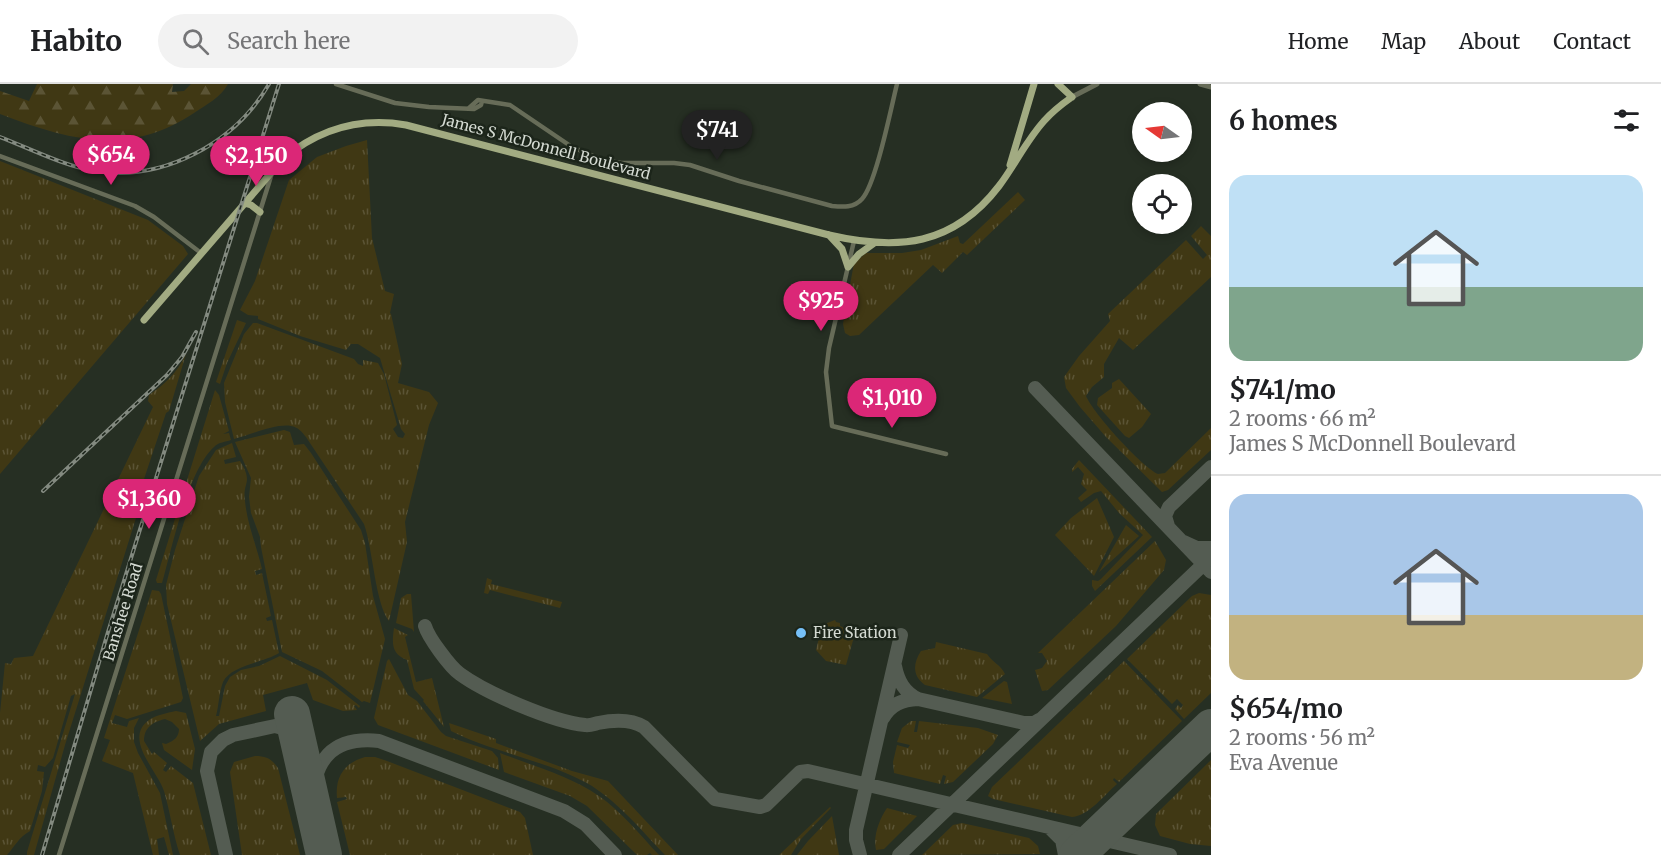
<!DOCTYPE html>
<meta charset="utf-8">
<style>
:root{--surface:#fff;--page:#f2f2f2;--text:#202124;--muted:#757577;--line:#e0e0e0;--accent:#db2777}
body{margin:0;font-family:Merriweather,serif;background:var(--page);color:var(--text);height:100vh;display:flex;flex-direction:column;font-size:22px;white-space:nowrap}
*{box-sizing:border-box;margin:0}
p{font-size:20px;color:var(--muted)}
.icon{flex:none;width:33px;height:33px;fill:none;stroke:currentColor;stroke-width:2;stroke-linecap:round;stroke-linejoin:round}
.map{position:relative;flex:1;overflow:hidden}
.side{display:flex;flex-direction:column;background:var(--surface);width:450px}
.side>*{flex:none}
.needle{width:39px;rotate:284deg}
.controls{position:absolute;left:1132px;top:18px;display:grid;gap:12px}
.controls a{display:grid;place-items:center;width:60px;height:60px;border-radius:50%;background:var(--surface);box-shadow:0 3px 9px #0003;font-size:30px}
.price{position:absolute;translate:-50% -51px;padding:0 14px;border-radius:21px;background:var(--accent);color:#fff;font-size:20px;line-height:39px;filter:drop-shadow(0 2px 3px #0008)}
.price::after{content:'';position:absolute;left:50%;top:36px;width:18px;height:14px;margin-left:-9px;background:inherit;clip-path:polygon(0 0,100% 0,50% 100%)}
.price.on{background:#222;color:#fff}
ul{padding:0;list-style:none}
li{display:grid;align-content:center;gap:12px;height:318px;padding:0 18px}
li+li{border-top:2px solid var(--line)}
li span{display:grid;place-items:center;height:186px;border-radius:18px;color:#555}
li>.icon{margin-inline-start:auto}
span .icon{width:108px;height:108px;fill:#fffc;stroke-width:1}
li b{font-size:26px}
h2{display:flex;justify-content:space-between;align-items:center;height:72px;padding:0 18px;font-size:26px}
header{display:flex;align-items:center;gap:36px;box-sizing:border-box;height:84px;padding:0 30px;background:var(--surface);border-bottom:2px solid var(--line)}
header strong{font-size:28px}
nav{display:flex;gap:33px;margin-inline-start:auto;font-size:21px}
.search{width:420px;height:54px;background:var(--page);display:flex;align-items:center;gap:15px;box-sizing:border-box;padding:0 21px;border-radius:33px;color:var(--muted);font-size:22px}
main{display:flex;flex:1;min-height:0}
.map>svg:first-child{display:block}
.grass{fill:url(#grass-tufts)}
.forest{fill:url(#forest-firs)}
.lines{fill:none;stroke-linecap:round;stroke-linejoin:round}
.taxiway{stroke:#545c52;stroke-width:14}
.runway{stroke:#545c52;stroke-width:36}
.minor{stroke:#676c58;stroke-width:4.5}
.tertiary{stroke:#676c58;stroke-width:5}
.primary{stroke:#a2ab82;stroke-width:7}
.rail-casing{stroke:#838a80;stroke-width:4}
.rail{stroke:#1c251a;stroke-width:1.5;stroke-dasharray:4.5;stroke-linecap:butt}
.poi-dot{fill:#76c0f7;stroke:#1c251a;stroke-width:2}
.labels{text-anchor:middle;stroke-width:5;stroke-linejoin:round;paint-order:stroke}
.street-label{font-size:15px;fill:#d4dad2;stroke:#1c251a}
.poi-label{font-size:15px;fill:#d4dad2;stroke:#1c251a;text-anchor:start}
</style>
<header>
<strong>Habito</strong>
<div class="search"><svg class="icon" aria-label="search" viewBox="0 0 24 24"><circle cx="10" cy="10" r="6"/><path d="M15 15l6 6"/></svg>Search here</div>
<nav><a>Home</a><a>Map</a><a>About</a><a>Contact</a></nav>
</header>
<main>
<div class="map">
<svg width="1211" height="771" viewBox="0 0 1211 771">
<defs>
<pattern id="grass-tufts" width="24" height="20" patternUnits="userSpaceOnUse" patternTransform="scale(1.5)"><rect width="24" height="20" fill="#403814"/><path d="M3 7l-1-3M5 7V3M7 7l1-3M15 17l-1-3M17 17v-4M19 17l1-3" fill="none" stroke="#5b5435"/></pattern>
<pattern id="forest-firs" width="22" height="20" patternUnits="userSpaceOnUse" patternTransform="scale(1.5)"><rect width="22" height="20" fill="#403814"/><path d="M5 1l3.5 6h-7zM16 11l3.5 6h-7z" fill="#5b5435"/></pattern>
</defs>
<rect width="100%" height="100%" fill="#262f23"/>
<!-- grass -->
<path class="grass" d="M367,56L372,154L385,207L394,210L390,229L391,230L402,280L398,299L429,308L438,319L429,341L405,438L407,458L389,537C375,519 373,465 364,440L306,353C302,348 298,343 291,342C277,339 249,351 234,355L225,318L224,299L244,250L253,239H257L354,275L358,280L363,282V276L378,279L384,290L397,341L393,345L398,353L403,354L405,350L401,345L380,274L358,260H351L346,266L300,252L258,235V232L248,231L240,226L255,197L289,96L317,73L346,62Z
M0,77L148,136L183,162L188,170L0,390Z
M1018,108L1025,116L967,171L963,168L942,189L933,181L859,251L850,252L845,249L843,240L854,179L866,169H902L921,166L958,152L960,159L963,160Z
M1201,142L1211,152V193L1133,266L1119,254L1104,280V293L1092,303L1086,312C1093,329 1142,383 1158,390L1165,389L1211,344V366L1168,406L1162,408L1106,353L1080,323L1066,304L1064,293L1079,272L1110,237L1108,230L1186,156L1203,175L1207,171L1191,152Z
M237,236L246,239L227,279L220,300L216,298Z
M186,270L169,327L166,329L142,401L146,402L65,661L34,771H27V768L75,610L71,612L53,674L45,683L38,681L37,687L44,688L42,707L30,747C19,753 15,762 7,771H0V629L5,579L11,580L14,574L33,572L153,323L148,317L149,311C165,300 177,289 186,270Z
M1119,295L1151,330L1142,343L1129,354L1125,352L1097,321L1098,314L1112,304V299Z
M215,306L219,311L229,347L223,350L229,349L231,356C225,358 219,358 214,363C188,386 172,464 162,499H157L156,496Z
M284,346L290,348L294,361L304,360L311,369L361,446L365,459L373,512L385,555L370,619L364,617L362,618L322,587L282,568L261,463L260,453L251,429L249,413L251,394L235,358Z
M232,359L236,373L224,376L225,380L240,377C254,400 242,397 245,417C247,440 257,463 262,485L255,487L256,491L262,489L271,532L266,534L267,537L272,536L279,569C263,579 231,581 223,598C219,608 219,621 216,632H219L225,602L230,593L241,586L259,582L280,572L327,596L360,622L359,624L356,621L354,622L357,626L343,627L313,616L307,599L263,611L266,627L219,640L200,657L167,520L166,501L175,466L199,392L216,366Z
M1079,376L1152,453L1095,507L1092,502V496L1098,497L1101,495L1143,451L1119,429L1101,407L1094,409L1081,418L1078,414L1087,406L1081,400L1084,390L1078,383L1072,388V385Z
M1097,414L1114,453L1094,492L1055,451L1071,434Z
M1126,441L1139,452L1099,488Z
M1155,457L1166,476L1164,486L1116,542L1048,606L1042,607L1035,586L1042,584L1047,577L1042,569H1038Z
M487,494L492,496L491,500L562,518L560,524L490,506L488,510L484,509Z
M152,506L159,507L161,510L183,614L181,618L127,635L115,631L112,639L127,643L129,637L139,634L134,644V658L138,669L160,709L173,771H169L164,753L157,755L159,771H153L133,689L102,677L110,656L104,654Z
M1199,509L1211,511V609L1184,635L1175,625L1178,621L1181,624L1183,621L1177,615L1172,620L1127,575L1192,512Z
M407,510H411L414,548L412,545L396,539L401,514Z
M835,536L836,538L840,539V542L851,547L854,553L846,581L826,577L816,566L822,541Z
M394,544L408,551L405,553L416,598L432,594L444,643L423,617L424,616L414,605L407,576C391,570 392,559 394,544Z
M936,558L987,570C992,578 1001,581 1005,590L977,613L925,601C912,592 913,579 921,567L935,564Z
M389,575L408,611L417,617L441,648L446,652L492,667L498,674L499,686L378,641L374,634L387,577Z
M1124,577L1182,637L1119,698L1114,694L1113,696L1117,700C1104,711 1090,731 1072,733L993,715L988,712L992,703Z
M1004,597L1007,598L1012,620L982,614Z
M176,627L186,629L195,665L192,686L164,666L162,659L166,660C174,657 179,653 179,645L172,638L165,635C153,638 144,643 144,657L152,670L154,668L167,679L163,686L166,688L171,682L193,699L211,771H180C173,750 170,727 164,707C157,686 123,655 149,636C156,631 167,629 176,627Z
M911,637H916L914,648H917L919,637L978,644L998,651L993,660L953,698L944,700L946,692L943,691L940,700L894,689L893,678L897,661L908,664L910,661L897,658L902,644Z
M449,639L496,655V659L572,687L608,697L678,771H665C642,747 620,720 592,702C550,677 494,669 451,647Z
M500,669C533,682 570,692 599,712C622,728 640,751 659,771H652L650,769L647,771H637L587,722L570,712L504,688Z
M255,672C266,672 272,675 278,684L300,771H242L230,688L234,678Z
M365,673H375L387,677L520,728L525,734L533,771H350L337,718L347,715L346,713L337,714C335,693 344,679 365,673Z
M1211,676V762L1190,760L1160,752L1155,741L1156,730Z
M830,723L831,724L801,755L791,771H779Z
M887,724L917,732L884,765L876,766C873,752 879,736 887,724Z
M832,732L839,771H797L808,757Z
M962,739L1029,754L1038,762L1040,770L922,771L953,741Z"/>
<!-- forest -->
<path class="forest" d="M37,0H173L172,8L184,7L191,0H228C220,14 207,20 194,29C128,73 68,56 0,30V7L29,17Z"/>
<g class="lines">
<!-- taxiway -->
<path class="taxiway" d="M1035,304L1211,488
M1168,442L1165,432L1169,423L1211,383
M1184,458L1197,464H1211
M425,542C428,553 450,583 460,590C486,609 553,638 585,641C589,642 594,640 598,639C613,636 631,635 644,643L715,715L760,723L766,721L800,688L808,687L1170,771
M895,582C898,597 904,608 918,615L1024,639H1034L1039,636
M883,634C891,620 902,616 918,615
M313,721C312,677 332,652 379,657L564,727L585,740L615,771
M1051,745L1062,756L1065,771
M226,771L207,687L211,668L223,656L233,651L275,642L286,645L298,657
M860,771L856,756V746L901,551
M899,771L1211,473
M1086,771L1151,701"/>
<!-- runway -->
<path class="runway" d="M292,630L324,771
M1077,771L1211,643"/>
<!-- minor -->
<path class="minor" d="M336,0L395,19L429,23L474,25L481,21L482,17
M469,24L478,16L510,21L572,63L603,76L621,79H674L690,81L739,97L832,122C843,123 854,124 862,115C876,100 891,24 897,0
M0,72L135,122L154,133L201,169
M854,157L829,264L826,288L832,342L946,370
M59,771L272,89"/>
<!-- tertiary -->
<path class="tertiary" d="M1200,0L1211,3
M1072,13L1097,0"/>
<!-- primary -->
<path class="primary" d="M1058,0L1072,13
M1010,81L1034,0
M244,119L251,121L260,128
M829,151L842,165L848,183
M848,183L859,170L873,160
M144,236L283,75C319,45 360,33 406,41L829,151C898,167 953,162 999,102C1015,81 1026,57 1044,37C1052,28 1062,20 1072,13"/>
<defs>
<path id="rail" d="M0,53C29,64 64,82 95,87C163,98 235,59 269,0
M43,407L167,291L182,273L196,248
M42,771L108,548L279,0"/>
</defs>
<!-- rail casing -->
<use href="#rail" class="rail-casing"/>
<!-- rail -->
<use href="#rail" class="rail"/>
</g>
<!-- markers -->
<circle class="poi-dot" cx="801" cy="549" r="6"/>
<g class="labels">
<!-- street labels -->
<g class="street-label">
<text transform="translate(546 63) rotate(15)" y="5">James S McDonnell Boulevard</text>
<text transform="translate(123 528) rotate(-73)" y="5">Banshee Road</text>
</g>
<!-- poi labels -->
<g class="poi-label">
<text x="813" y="554">Fire Station</text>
</g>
</g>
</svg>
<div class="controls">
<a><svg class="needle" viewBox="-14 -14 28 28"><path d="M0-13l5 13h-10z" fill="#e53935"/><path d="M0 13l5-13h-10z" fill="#757577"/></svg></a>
<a><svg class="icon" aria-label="locate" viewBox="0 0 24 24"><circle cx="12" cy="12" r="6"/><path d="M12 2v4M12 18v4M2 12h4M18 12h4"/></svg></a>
</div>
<b class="price on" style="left:717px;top:77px">$741</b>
<b class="price" style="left:111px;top:102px">$654</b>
<b class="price" style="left:256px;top:103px">$2,150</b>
<b class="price" style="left:821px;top:248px">$925</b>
<b class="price" style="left:892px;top:345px">$1,010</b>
<b class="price" style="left:149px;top:446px">$1,360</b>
</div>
<section class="side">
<h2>6 homes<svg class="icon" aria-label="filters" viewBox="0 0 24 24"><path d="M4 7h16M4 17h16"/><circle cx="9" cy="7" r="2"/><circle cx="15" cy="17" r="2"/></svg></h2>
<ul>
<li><span style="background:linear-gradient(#bfe0f5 60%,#7fa58c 0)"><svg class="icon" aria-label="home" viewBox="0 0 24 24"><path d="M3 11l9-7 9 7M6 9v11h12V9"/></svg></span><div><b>$741/mo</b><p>2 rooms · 66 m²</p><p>James S McDonnell Boulevard</p></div></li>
<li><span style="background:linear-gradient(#a9c7e8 65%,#c2b280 0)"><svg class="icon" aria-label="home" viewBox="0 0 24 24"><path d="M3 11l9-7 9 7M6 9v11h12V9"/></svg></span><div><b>$654/mo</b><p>2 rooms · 56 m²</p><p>Eva Avenue</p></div></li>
</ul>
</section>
</main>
